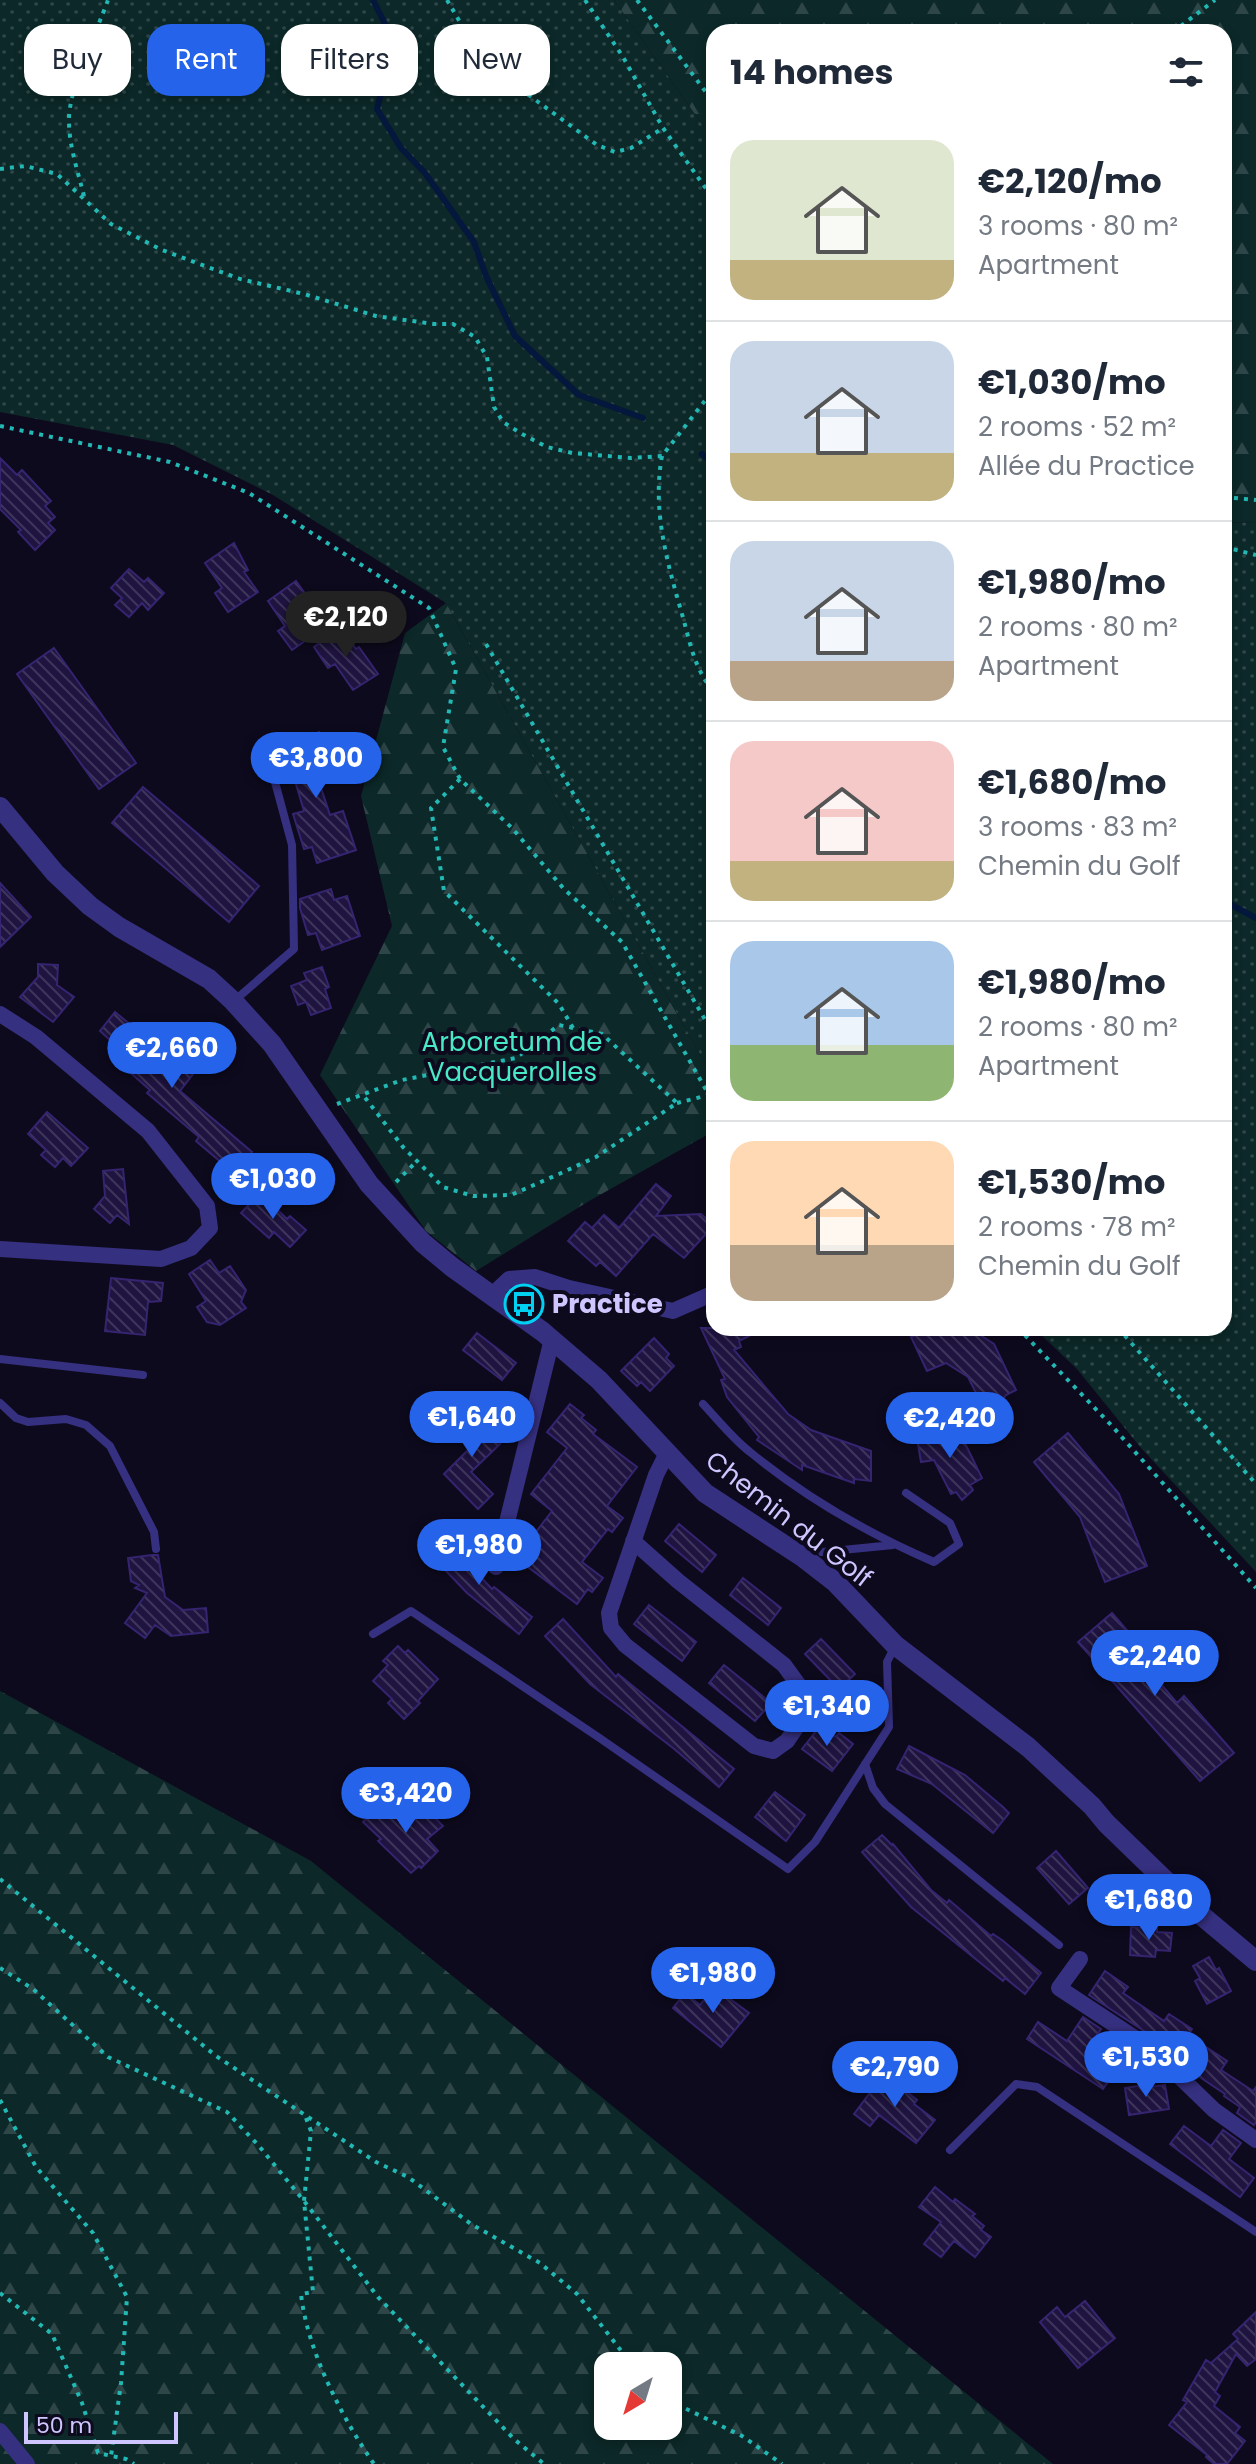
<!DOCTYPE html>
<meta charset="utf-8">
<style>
:root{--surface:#fff;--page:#f6f6f7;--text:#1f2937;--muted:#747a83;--line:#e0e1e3;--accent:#2563eb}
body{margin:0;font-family:Poppins,sans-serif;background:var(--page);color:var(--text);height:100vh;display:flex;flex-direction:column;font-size:30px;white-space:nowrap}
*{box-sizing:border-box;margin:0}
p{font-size:26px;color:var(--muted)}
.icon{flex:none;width:44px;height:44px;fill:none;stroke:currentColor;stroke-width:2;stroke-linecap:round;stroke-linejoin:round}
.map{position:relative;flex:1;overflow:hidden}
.sheet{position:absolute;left:706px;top:24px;width:526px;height:1312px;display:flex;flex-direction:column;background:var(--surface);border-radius:24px;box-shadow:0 4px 12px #0003}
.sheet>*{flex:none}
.guide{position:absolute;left:24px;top:24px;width:562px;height:72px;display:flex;gap:16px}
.needle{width:52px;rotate:218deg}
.fabs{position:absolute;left:594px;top:2352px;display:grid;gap:16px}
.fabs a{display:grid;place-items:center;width:88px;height:88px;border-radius:16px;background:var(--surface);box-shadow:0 4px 12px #0003;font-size:40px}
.scale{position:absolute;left:24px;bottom:20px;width:154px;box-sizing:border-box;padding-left:8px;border:4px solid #cfc6ff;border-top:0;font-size:22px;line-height:28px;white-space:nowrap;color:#cfc6ff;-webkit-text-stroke:6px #0e0a1e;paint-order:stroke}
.price{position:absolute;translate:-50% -68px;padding:0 18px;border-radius:28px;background:var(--accent);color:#fff;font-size:26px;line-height:52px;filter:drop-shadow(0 2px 4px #0008)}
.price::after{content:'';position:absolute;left:50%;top:48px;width:24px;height:18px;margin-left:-12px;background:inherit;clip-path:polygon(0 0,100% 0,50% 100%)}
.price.on{background:#222;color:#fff}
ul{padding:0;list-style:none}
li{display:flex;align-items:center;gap:24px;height:200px;padding:0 24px}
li+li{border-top:2px solid var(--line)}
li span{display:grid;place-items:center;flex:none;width:224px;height:160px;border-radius:24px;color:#555}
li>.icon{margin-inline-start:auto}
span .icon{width:96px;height:96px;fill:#fffc;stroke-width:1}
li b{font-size:34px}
h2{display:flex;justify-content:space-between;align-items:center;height:96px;padding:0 24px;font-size:34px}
.tag{padding:0 28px;border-radius:24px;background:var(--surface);box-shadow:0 4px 12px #0003;font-size:28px;line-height:72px}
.tag.on{background:var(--accent);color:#fff}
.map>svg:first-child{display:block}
.grass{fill:url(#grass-dots)}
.forest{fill:url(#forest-firs);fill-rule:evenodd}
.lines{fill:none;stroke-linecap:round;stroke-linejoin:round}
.stream{stroke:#04173c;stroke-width:6}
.building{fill:url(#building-back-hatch);stroke:#35246f;stroke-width:2}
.path{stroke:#22b8b4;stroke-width:4;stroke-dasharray:4 6;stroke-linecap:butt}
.service{stroke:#363081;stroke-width:8}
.minor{stroke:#363081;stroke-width:16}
.tertiary{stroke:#363081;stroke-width:20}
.labels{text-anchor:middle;stroke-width:8;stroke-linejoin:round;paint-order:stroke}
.park-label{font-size:26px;fill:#48e9c7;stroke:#0e0a1e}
.poi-label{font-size:26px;font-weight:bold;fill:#cfc6ff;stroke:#0e0a1e;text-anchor:start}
.street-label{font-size:26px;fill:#cfc6ff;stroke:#0e0a1e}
</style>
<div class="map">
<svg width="1256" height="2464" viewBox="0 0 1256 2464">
<defs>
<pattern id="grass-dots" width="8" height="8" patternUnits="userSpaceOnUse" patternTransform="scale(2)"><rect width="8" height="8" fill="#0c2828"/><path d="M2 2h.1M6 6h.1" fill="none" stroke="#2e4648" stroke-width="1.8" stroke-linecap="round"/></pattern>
<pattern id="forest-firs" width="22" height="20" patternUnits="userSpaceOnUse" patternTransform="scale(2)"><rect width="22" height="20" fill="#0c2828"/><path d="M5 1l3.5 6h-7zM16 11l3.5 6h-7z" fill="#2e4648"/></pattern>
<pattern id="building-back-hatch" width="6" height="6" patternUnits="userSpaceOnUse" patternTransform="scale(2)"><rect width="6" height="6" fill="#1f1440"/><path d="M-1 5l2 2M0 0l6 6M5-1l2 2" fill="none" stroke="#3e355d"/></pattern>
</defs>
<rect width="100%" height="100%" fill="#0e0a1e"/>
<!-- grass -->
<path class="grass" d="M0,0H614L714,141V1079L446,603L273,495L173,445L0,412Z
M1256,522V1572L1141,1448L1077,1369L1034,1328H1224V523Z"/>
<!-- forest -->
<path class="forest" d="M614,0H1256V522L1224,523V32H714V141Z
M446,603L714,1079V1131L589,1201L476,1271L426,1231L320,1075L392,926L361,796L405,633Z
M0,1691L311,1861L1053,2464H0ZM608,2366H668V2426H608Z"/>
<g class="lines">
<!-- stream -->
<path class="stream" d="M373,0L390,34L389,62L377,109L401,148L425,173L474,242L486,276L515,336L579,395L643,418
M702,454L714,464
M1224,901L1256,918"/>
</g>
<!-- building -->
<path class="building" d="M0,458L17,475L22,470L51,501L45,506L55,517L48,523L55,530L35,550L18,532L21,530L0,509Z
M234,543L248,570L244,572L258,592L228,612L215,593L222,588L205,563Z
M129,569L144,582L148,578L164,593L148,610L142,603L129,617L115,605L122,598L111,588Z
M296,581L306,595L303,597L311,608L308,610L321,630L292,650L278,631L285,626L268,601Z
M341,628L356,649L359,647L378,674L353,690L335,664L328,668L314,647Z
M54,648L136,763L99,789L17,674Z
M319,732L334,774L318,779L330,815L343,811L356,850L317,863L312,847L304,849L293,814L304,811L292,771L284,773L277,751Z
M143,787L259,886L229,922L112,823Z
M0,883L31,917L0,947Z
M331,889L334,900L347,896L360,936L322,950L316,933L308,935L300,908V899Z
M38,964L58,965L57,985L74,997L53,1022L20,997L38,977Z
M322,967L329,987L325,989L331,1008L311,1015L306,1002L298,1005L291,986L307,980L304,973Z
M115,1012L149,1040L148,1042L174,1061L177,1059L193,1074L180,1091L252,1152L235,1174L196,1141L199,1137L147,1093L150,1090L125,1068L127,1065L108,1048L112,1042L100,1031Z
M47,1112L88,1148L71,1166L63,1158L55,1167L41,1155L46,1150L28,1134Z
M123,1169L129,1224L117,1215L110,1223L94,1209L105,1196L103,1171Z
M656,1184L671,1196L656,1216L701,1214L714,1225L684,1258L653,1234L616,1276L600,1262L596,1266L568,1241L585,1222L592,1228L604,1215L619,1228Z
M260,1193L287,1219L290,1216L306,1230L290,1247L274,1232L269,1238L241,1213Z
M210,1260L219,1273L230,1266L246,1290L241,1302L246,1308L220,1325L207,1322L197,1307L206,1301L189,1274Z
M111,1278L163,1283L161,1301L148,1302L145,1335L105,1331Z
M701,1328H764L739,1341L741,1347L734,1350L788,1414L811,1430L871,1451V1481L854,1479V1483L802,1465V1470L757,1440L759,1437L727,1397L721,1380L725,1379Z
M932,1328H969L994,1344L1016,1390L1006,1395L994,1411L986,1403L982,1405L968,1377L946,1363L927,1371L911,1337Z
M477,1333L516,1363L502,1380L463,1350Z
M654,1338L669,1354L666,1358L674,1366L650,1391L641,1382L637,1386L621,1371Z
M570,1404L584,1415L581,1418L596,1430L593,1434L637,1467L607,1506L623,1518L612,1532L608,1529L582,1562L603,1578L592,1592L588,1589L577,1604L516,1558L552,1511L531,1494L567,1448L547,1432Z
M467,1409L500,1444L471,1472L493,1494L478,1509L444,1474L472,1446L451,1424Z
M943,1426L947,1433H960L982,1478L970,1485L973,1490L962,1500L956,1492L951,1494L934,1460L921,1462L917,1438Z
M1068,1433L1119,1494L1147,1566L1105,1582L1080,1517L1034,1462Z
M679,1524L716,1555L702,1572L665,1541Z
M444,1538L492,1589L494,1587L532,1617L519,1634L467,1593L428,1552Z
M152,1555H158L165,1597L183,1610L206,1608L208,1632L171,1636L155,1625L145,1638L125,1623L147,1593L135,1588L139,1585L131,1581L128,1558Z
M743,1578L781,1608L768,1625L730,1595Z
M649,1605L696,1642L682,1661L634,1624Z
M1112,1613L1161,1670L1154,1676L1177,1703L1184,1696L1234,1753L1200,1781L1078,1642Z
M563,1619L616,1677L618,1674L734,1769L719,1787L673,1748L590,1684L545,1636Z
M821,1639L855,1674L839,1689L805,1654Z
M398,1646L405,1653L408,1650L438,1679L418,1701L420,1703L404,1719L388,1703L392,1699L373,1681L388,1665L383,1661Z
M724,1665L771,1703L755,1721L709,1683Z
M821,1725L836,1737L839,1733L853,1744L832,1771L802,1749Z
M909,1746L965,1775L1003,1807L1009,1813L993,1833L932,1784L897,1769Z
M775,1792L805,1815L786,1841L755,1817Z
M422,1805L443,1826L427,1839L438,1851L421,1868L419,1866L411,1873L378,1841L381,1839L363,1822L376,1809L383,1816L392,1806L400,1815L409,1806L414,1811Z
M882,1835L892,1845L893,1844L931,1890L947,1903L949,1900L991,1936L993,1934L1002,1940L1041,1973L1025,1994L1005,1978L1003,1981L911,1907L862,1852Z
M1056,1851L1088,1888L1069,1904L1037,1868Z
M1131,1927L1157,1929V1932L1172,1933L1170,1951L1156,1950L1155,1957L1130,1955Z
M1209,1957L1216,1970L1219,1968L1231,1991L1207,2004L1195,1981L1200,1978L1193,1966Z
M1105,1971L1128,1987L1123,1993L1164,2021L1169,2014L1192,2029L1188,2035L1227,2061L1221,2070L1253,2091L1256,2087V2122L1254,2125L1237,2113L1240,2107L1224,2096L1225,2094L1189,2070L1193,2063L1089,1995Z
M714,1987L749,2013L721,2047L673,2008L685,1993L700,2005Z
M1083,2017L1101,2029L1085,2053L1115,2072L1103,2089L1027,2039L1038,2022L1067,2041Z
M884,2074L917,2100L914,2104L935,2120L916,2143L879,2115L870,2126L854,2114Z
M1150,2084L1151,2087L1165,2085L1169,2109L1129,2115L1125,2088Z
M1184,2126L1211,2146L1223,2130L1241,2143L1229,2159L1254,2178L1240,2197L1170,2144Z
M935,2187L953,2202L955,2199L975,2214L972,2216L984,2226L981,2230L991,2237L975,2257L954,2241L941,2257L924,2244L941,2222L919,2207Z
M1085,2301L1115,2338L1078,2368L1040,2322L1057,2307L1065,2317Z
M1256,2312V2359L1247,2366L1236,2354L1215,2392L1220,2396L1214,2406L1240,2427L1235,2433L1245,2441L1227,2464H1214L1206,2457L1207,2455L1169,2425L1187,2402L1183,2400L1206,2360L1211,2363L1238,2339L1233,2334Z"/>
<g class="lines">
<!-- path -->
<path class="path" d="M447,0L494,80L526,93L597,145L615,152L631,148L663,128
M585,0L623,57L663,128L714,200
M637,0L714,103
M1173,32L1215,0
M0,169L25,166L57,174L111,224L162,250L240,279L304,294L376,316L434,324H453L475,337L487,357L494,407L503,422L522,434L547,447L572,453L631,458L662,456L714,389
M84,196C78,172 69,146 69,121C68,90 97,31 108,0
M0,426L170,462L249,493L429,608L456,669L443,747L460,779L512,828L564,889L622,942L709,1095L714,1099
M662,456C652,510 667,562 682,614C690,642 694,669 714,692
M1224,497L1256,500
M1224,547L1256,555
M486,644L714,1035
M460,779L431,808L444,891L559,1004L573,1028
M677,1103L709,1095
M337,1104L402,1080L516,1058L559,1025L602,1034L677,1103L596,1157L559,1174L511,1195L473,1196L443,1187L403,1147L363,1095
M396,1182L417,1161
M1018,1328L1112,1426L1256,1588
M1118,1328L1256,1484
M0,1879L216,2056L376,2162L408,2177L471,2224L540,2263L577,2294L633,2366
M0,1968L33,1989L108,2057L227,2112L259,2146L304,2201L378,2297L514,2439L544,2464
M0,2100L36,2167L93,2233L127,2297L121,2383L111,2456
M306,2118L311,2131L304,2201L313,2292L301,2294C307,2350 342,2418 374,2464
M0,2293L52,2334L82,2403L98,2453L126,2459L134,2464
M668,2400L742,2436L782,2464"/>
<!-- service -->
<path class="service" d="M234,1001L294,949L292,845L268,756V740
M0,1359L143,1375
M0,1403L16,1418L28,1422L66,1419L86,1425L110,1446L154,1532L156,1549
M703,1404C718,1420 733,1439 750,1452C805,1497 869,1534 934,1562L959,1544L950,1523L906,1493
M822,1552L893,1545
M373,1634L411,1611L601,1739L788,1869L815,1842L889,1727L887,1662L895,1646
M865,1764L873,1788L885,1804L1059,1945
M950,2150L1016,2084L1037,2087L1256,2232"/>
<!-- minor -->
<path class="minor" d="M0,1014L36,1037L148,1131L207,1206L210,1228L191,1248L161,1259L0,1249
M491,1296L509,1279L535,1277L569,1288L673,1311L714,1293
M453,1528L496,1567L552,1339
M633,1541L678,1581L784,1665L808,1698L810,1707L787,1741L773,1751L754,1746L625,1645L611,1628L609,1613L656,1475L667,1453
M1080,1959L1059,1988L1150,2048L1214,2110L1256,2140
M0,2431L27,2464"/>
<!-- tertiary -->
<path class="tertiary" d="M0,807L55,873L90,906L119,927L209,979L233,1001L272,1044L369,1184L423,1243L452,1267L543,1332L599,1380L705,1493L804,1558L835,1582L895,1645L1028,1747L1092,1806L1106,1823L1201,1915L1256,1961"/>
</g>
<!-- icons -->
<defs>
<symbol id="bus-ring" viewBox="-11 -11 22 22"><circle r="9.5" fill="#0e0a1e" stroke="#00d0f1" stroke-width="1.5"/><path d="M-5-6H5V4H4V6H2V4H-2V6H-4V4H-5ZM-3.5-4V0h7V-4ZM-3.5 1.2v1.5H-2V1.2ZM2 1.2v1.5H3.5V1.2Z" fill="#00d0f1"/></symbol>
</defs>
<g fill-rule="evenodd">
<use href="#bus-ring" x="502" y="1282" width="44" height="44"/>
</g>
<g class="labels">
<!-- park labels -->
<g class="park-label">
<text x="512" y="1051">Arboretum de<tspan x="512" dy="30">Vacquerolles</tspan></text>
</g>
<!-- poi labels -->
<g class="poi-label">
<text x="552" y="1313">Practice</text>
</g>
<!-- street labels -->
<g class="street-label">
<text transform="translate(789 1519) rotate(38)" y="9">Chemin du Golf</text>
</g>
</g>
</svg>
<div class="fabs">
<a><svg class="needle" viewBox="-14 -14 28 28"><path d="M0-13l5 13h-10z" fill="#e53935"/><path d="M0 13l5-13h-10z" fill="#747a83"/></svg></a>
</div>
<div class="scale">50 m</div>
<b class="price on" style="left:346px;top:659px">€2,120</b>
<b class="price" style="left:316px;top:800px">€3,800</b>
<b class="price" style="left:172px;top:1090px">€2,660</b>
<b class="price" style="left:273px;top:1221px">€1,030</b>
<b class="price" style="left:472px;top:1459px">€1,640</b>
<b class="price" style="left:950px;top:1460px">€2,420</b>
<b class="price" style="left:479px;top:1587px">€1,980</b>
<b class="price" style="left:1155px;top:1698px">€2,240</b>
<b class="price" style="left:827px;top:1748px">€1,340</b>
<b class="price" style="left:406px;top:1835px">€3,420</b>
<b class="price" style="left:1149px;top:1942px">€1,680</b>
<b class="price" style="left:713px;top:2015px">€1,980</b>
<b class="price" style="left:1146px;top:2099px">€1,530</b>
<b class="price" style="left:895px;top:2109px">€2,790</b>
<div class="guide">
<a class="tag">Buy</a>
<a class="tag on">Rent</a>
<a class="tag">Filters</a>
<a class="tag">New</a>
</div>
<section class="sheet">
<h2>14 homes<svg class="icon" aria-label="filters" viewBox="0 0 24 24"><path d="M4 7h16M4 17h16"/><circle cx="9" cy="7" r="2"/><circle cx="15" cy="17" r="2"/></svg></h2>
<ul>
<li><span style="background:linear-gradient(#dfe7d0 75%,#c2b280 0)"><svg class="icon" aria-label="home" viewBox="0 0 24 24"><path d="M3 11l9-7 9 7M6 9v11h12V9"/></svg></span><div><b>€2,120/mo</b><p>3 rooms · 80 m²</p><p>Apartment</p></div></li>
<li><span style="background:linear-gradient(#c9d6e8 70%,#c2b280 0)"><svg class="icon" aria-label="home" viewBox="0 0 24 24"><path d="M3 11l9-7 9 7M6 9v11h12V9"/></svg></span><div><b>€1,030/mo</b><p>2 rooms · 52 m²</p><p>Allée du Practice</p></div></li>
<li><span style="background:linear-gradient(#c9d6e8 75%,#b9a48a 0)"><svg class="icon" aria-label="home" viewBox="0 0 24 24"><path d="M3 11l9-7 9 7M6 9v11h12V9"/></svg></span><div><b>€1,980/mo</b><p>2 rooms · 80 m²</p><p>Apartment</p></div></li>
<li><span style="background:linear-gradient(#f6c9c9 75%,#c2b280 0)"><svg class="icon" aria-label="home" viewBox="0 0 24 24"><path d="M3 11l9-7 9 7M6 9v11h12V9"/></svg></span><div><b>€1,680/mo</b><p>3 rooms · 83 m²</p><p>Chemin du Golf</p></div></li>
<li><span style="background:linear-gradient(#a9c7e8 65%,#8fb573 0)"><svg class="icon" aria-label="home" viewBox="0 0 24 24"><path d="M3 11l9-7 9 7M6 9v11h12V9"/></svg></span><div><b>€1,980/mo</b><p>2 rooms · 80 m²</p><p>Apartment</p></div></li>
<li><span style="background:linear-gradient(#ffd9b3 65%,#b9a48a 0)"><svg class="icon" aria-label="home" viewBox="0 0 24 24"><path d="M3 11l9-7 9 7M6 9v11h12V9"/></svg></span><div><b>€1,530/mo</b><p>2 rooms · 78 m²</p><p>Chemin du Golf</p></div></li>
</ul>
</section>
</div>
